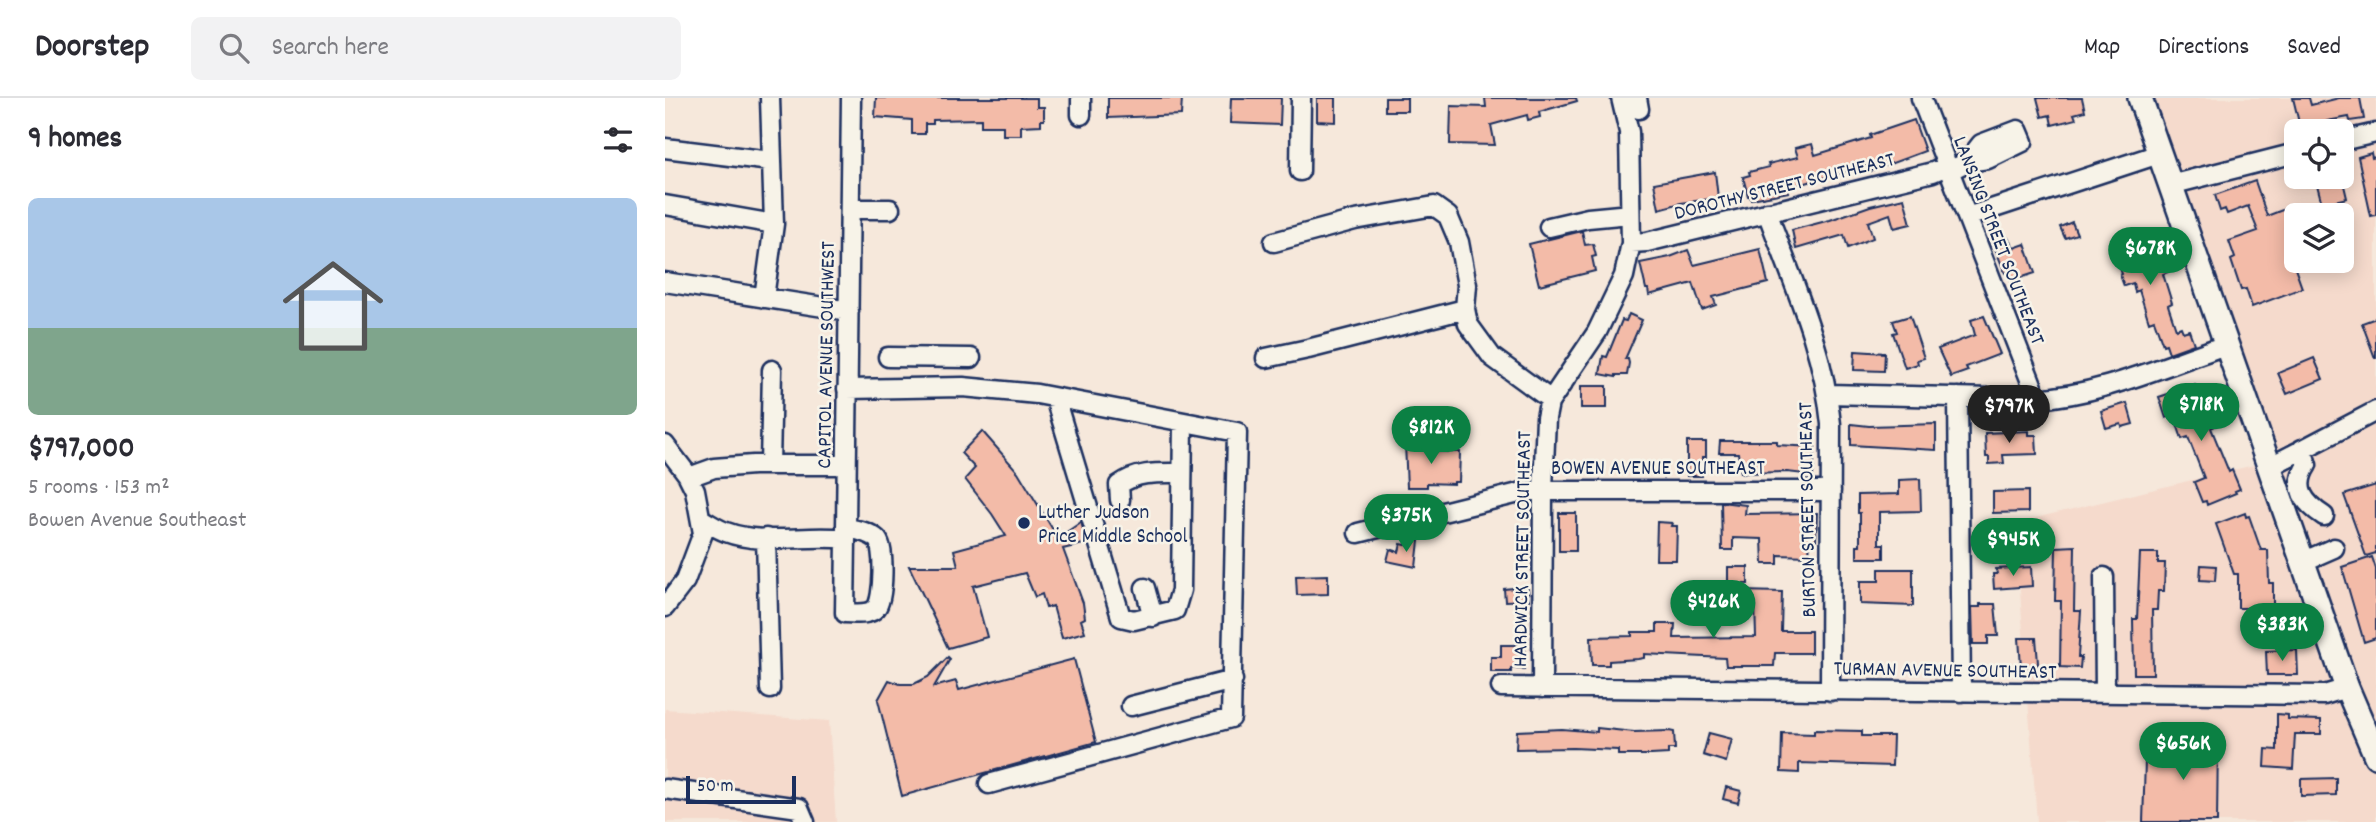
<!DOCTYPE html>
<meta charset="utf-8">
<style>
:root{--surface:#fff;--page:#f2f2f3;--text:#2b2b33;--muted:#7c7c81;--line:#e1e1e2;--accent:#0b8043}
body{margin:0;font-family:Dekko,sans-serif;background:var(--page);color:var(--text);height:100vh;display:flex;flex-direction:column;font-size:26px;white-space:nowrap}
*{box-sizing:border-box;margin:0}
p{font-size:23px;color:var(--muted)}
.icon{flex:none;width:38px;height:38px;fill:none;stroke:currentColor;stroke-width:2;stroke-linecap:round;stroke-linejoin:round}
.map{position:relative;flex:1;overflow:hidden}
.drawer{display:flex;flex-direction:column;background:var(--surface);width:665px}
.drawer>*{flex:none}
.buttons{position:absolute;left:1619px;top:21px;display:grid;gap:14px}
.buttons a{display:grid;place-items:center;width:70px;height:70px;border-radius:10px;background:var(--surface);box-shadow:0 4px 18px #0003;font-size:35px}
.scale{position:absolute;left:21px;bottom:18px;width:110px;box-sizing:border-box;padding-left:7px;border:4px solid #1b2f5e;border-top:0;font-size:19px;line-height:24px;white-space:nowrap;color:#1b2f5e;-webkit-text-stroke:5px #f7f3e8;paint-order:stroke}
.price{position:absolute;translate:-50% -60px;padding:0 16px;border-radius:24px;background:var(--accent);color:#fff;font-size:23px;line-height:46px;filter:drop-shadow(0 2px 4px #0008)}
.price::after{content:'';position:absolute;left:50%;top:42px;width:21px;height:16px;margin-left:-10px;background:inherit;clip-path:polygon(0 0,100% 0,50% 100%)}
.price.on{background:#222;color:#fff}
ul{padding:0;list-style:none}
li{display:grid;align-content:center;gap:14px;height:371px;padding:0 28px}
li+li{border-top:2px solid var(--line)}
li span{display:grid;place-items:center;height:217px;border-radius:10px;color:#555}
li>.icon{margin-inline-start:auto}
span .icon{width:126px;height:126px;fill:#fffc;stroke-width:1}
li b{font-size:30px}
h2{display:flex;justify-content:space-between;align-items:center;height:84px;padding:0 28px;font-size:30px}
header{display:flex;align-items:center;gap:42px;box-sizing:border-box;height:98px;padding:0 35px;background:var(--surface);border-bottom:2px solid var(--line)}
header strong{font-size:33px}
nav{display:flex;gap:38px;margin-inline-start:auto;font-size:24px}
.search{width:490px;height:63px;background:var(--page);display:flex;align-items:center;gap:18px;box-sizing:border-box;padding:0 24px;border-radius:10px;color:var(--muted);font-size:26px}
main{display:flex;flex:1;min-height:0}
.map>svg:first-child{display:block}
.built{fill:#f5dacc;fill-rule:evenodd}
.building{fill:#f3bba8;stroke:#1b2f5e;stroke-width:2}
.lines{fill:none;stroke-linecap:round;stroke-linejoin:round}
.minor-casing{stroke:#1b2f5e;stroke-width:23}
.major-casing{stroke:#1b2f5e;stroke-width:28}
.minor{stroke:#f7f3e8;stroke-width:18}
.major{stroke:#f7f3e8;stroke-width:23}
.poi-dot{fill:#1b2f5e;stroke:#f7f3e8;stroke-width:2.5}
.labels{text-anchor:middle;stroke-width:5;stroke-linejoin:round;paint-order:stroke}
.street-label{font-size:21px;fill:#1b2f5e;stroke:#f7f3e8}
.poi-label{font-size:21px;fill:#1b2f5e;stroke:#f7f3e8;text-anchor:start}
</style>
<header>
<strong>Doorstep</strong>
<div class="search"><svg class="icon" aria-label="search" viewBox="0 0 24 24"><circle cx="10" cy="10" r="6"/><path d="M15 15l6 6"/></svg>Search here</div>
<nav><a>Map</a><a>Directions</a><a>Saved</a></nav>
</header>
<main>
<section class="drawer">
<h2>9 homes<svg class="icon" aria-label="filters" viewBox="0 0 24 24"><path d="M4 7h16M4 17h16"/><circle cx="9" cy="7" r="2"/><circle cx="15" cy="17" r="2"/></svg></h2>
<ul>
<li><span style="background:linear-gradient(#a9c7e8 60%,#7fa58c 0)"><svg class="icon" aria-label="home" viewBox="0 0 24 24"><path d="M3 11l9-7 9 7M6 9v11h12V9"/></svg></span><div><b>$797,000</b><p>5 rooms · 153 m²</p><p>Bowen Avenue Southeast</p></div></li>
</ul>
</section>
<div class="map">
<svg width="1711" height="724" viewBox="0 0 1711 724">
<rect width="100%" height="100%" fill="#f6e8db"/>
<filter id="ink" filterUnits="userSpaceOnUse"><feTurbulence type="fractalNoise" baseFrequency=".0143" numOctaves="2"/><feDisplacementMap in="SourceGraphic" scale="14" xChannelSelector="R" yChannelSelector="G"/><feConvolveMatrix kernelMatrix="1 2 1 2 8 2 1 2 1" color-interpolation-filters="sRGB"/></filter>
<g filter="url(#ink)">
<!-- built -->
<path class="built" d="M1471,0H1711V724H1372L1350,425L1589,367L1498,72ZM1631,33H1676V79H1631ZM1631,117H1676V163H1631Z
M0,611L164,623L171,724H0Z"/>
<!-- building -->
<path class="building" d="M211,0H372V9H379V22H376V27L356,28V37H338V28H316V21L268,22V26H260V36H247V22L210,19Z
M443,0H517L516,17L443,20Z
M566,0H616L615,27L565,25Z
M652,0H671V24L652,23Z
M720,0H742V13H720Z
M820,0H911L912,3L874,14L875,19L863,22L862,17L826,27L830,47L785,46L786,8L821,9Z
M1372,0H1417L1420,13L1409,16L1411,21L1387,27L1385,17L1377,19Z
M1628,0H1644L1646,7L1674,0H1695L1699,21L1685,23L1684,19L1662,23L1664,30L1636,33Z
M1249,22L1260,53L1206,73L1204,67L1123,90L1124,94L1086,101L1085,98H1083L1078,79L1085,77L1084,74L1104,69L1103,66L1133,59L1130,50L1147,46L1150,57L1206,40L1205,37Z
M1706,55L1707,60L1711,59V117L1706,118L1693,59Z
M1050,74L1053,100L1016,105L994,111L989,85Z
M1650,79H1677L1682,100L1657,106Z
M1590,83L1602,118L1620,111L1631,121V137L1622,148L1637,190L1587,209L1581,191L1576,192L1566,162L1570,160L1564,143L1593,133L1583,108L1562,116L1560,111L1555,113L1550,97Z
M1239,100L1246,126L1229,130L1225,116L1203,124L1208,140L1183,150L1179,137L1131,151L1127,132L1165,122L1205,108Z
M1407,124L1412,136L1400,140L1395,129Z
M917,133L920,147L928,146L931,158L927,159L930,173L874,187L864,146Z
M1474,133L1476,141L1482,139L1491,164L1499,161L1503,174L1498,176L1507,205L1503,207L1511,231L1516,229L1518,234L1524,232L1529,246L1504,255L1501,246L1498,247L1489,222L1484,224L1474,192L1470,194L1468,185L1459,188L1455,177L1457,176L1447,148L1451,147L1449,142Z
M1343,140L1349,150L1360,146L1370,175L1346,183L1343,174L1340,175L1328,145Z
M1095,151L1103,185L1048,199L1051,207L1037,212L1028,185L984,197L983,191H981L975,165L1005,159L1023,152L1029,167Z
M964,216L977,222L960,261H963L964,265L962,277H951V279L935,276L938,258L942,259L957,222L961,223Z
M1245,218L1259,260L1252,262L1253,266L1240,270L1228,235L1232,234L1228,223Z
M1319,218L1335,256L1301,269L1303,273L1286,279L1273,251L1310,237L1306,222Z
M1711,220V260H1710L1697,225Z
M1190,253L1220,255L1219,273L1189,272Z
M1649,260L1658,281L1622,296L1613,275Z
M1530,287L1538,313L1548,311L1554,326L1546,330L1564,374L1567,372L1575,391L1570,393L1571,395L1542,407L1541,403L1537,404L1529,384L1539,380L1523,339L1517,341L1509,317L1501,320L1494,299Z
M916,288H942V310H916Z
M1462,305L1468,326L1457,329L1456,326L1441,330L1436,313Z
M1186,326L1204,328L1271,326V352L1186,347Z
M317,333L353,374L393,440L416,424L422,445L398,451L418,505L420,520L416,522L420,534L397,540L388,508L381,510L377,496L370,499L360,475L308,488L322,539L283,550L244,468H293L289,452L341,438L327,416L300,381L310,370L296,355Z
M1364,333V337H1371L1372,356L1338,357L1339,365L1324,366V359H1321L1320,335Z
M1055,343H1112V347L1150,349L1148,377L1122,374L1076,375L1073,355H1054Z
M1022,344H1041V359H1037V378H1022Z
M762,345V353L795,354L794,384H789V386L762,385V389H742L740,346Z
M1255,381L1256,413L1214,414V446H1219V460H1192V447H1195V415H1193V397L1234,396V382Z
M1711,387V455L1701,458L1679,397Z
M1363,393V414L1328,415V394Z
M1056,404L1081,407L1080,416L1152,415L1151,442H1145L1144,458L1113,457V466H1098L1097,441L1068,440V452H1057Z
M894,415H911V453H894Z
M1580,415L1581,419L1584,418L1596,452H1603L1604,485H1608V510H1573V476H1569L1551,426Z
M992,424L1007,425L1006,428H1012L1011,462H991Z
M743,440L754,443L751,469L722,463L725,451L734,454L736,446L741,447Z
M1410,448L1409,513H1416L1413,559H1416L1415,570L1395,569L1396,503H1390L1391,449Z
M1475,455H1493V465H1500L1499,493H1493L1492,512H1487L1488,576H1469L1468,521H1472Z
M1707,459L1711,471V540L1699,544L1677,469Z
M1536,467L1551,468L1550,483L1535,482Z
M1063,469H1083V486H1063Z
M1366,469L1367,488L1329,491L1328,476H1332L1331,471Z
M1214,471H1248V508L1195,506V483H1214Z
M663,477V496L632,497L631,478Z
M859,489L863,491L864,502L840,503L839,491Z
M1075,493L1117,494L1116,533H1146V555H1110L1109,568H1061L1060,560L979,556V560L973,561L944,563V567H927L926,539L967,538V534H992V526H1010L1009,540L1091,539L1090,504H1075Z
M1315,506H1330L1333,538H1323V546H1308L1307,509H1315Z
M1354,540H1371L1373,565L1371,569H1356Z
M836,547H860L859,571L846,570V574H826V559H836Z
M1632,552L1633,577H1602L1601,553Z
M283,559L285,561L269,589L291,583L294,592L409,561L431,644L237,698L213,602L224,582L235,586H249L263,579Z
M1612,616L1623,617V621L1656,622V636H1630L1628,671L1600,669L1601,651L1612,652Z
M932,630L969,634L1004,633L1009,634L1010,651H1003V656L986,657H953V652L908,650L851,651L852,633L897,631L932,634Z
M1149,632L1197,633V638H1228L1227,668L1134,665V675L1116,674L1117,635L1149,636Z
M1044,635L1067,641L1061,664L1038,657Z
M1504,637L1553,639L1552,724H1478L1480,663L1503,664Z
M1671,680V697L1636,698V681Z
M1061,689L1076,693L1073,705L1058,701Z"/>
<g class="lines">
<defs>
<path id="minor" d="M416,0V17
M972,0L974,11
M1256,0L1368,289L1369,301
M1676,43L1711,35
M0,50L106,63
M635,73L636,0
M1284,73L1302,64L1323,61L1358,44L1353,32L1316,46L1302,64
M1505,87L1631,55
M0,107L109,126
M185,111H225
M1102,114C1128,184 1159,252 1166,326L1165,593
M1302,119L1494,56
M884,129L923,120L965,116
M609,144L690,122L769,108L783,118L794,144L802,187L800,211L803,226L827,259L886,302
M966,145L982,144L1268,74L1282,68
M0,184L184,213
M99,200L109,126L105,0
M223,259L306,260
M601,260L643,251L800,211
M182,291L298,289L372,296L572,334L566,620L324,686
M1163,296L1369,301C1436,297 1498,268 1561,247
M1293,299L1296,594
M390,300L456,519L469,522L510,512L516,492L518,324
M0,347L22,376L30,392L38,435L20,483L0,509
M1637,351L1642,367C1627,390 1639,405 1659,418
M105,367L107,272
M1604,369L1711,313
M24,379L49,370L88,367H181
M455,402L454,387C473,373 495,375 517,375
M36,421C44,425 52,431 61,434C98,448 142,436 181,441
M181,430C191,432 203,433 212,441C220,448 219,501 211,510C204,518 189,515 180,515L181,441V430L186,0
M693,435L862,393H1166
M101,440L105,591
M1637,464L1669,450
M1439,479L1440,595
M480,490L488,519
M836,589L1659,597L1682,590
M877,590L878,391L881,320L884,305L932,234L959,178L966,145L964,34L956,0
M466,608L568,582
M0,691L134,710L140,724"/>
<path id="major" d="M1475,0L1682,590L1711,658"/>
</defs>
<!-- minor casing -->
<use href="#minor" class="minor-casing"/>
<!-- major casing -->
<use href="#major" class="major-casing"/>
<!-- minor -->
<use href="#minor" class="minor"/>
<!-- major -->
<use href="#major" class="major"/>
</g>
</g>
<!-- markers -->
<circle class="poi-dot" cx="359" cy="425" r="7"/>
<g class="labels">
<!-- street labels -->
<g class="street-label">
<text transform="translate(1119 87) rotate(-14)" y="7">DOROTHY STREET SOUTHEAST</text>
<text transform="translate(1335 142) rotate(69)" y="7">LANSING STREET SOUTHEAST</text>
<text transform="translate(160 257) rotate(-89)" y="7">CAPITOL AVENUE SOUTHWEST</text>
<text x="993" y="376">BOWEN AVENUE SOUTHEAST</text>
<text transform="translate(1141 412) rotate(-91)" y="7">BURTON STREET SOUTHEAST</text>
<text transform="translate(856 451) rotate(-89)" y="7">HARDWICK STREET SOUTHEAST</text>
<text transform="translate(1280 571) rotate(1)" y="7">TURMAN AVENUE SOUTHEAST</text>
</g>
<!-- poi labels -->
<g class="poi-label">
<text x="373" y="420">Luther Judson<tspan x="373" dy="24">Price Middle School</tspan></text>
</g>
</g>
</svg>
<div class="buttons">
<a><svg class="icon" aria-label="locate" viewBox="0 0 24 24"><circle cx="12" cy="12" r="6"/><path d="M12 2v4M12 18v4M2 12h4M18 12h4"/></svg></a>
<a><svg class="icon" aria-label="layers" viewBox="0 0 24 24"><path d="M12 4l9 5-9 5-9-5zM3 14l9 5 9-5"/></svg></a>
</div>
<div class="scale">50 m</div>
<b class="price" style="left:1485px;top:189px">$678K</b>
<b class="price" style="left:1536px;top:345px">$718K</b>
<b class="price on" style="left:1344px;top:347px">$797K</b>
<b class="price" style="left:766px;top:368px">$812K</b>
<b class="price" style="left:741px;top:456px">$375K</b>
<b class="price" style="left:1348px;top:480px">$945K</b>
<b class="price" style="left:1048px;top:542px">$426K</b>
<b class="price" style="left:1617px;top:565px">$383K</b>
<b class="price" style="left:1518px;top:684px">$656K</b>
</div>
</main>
